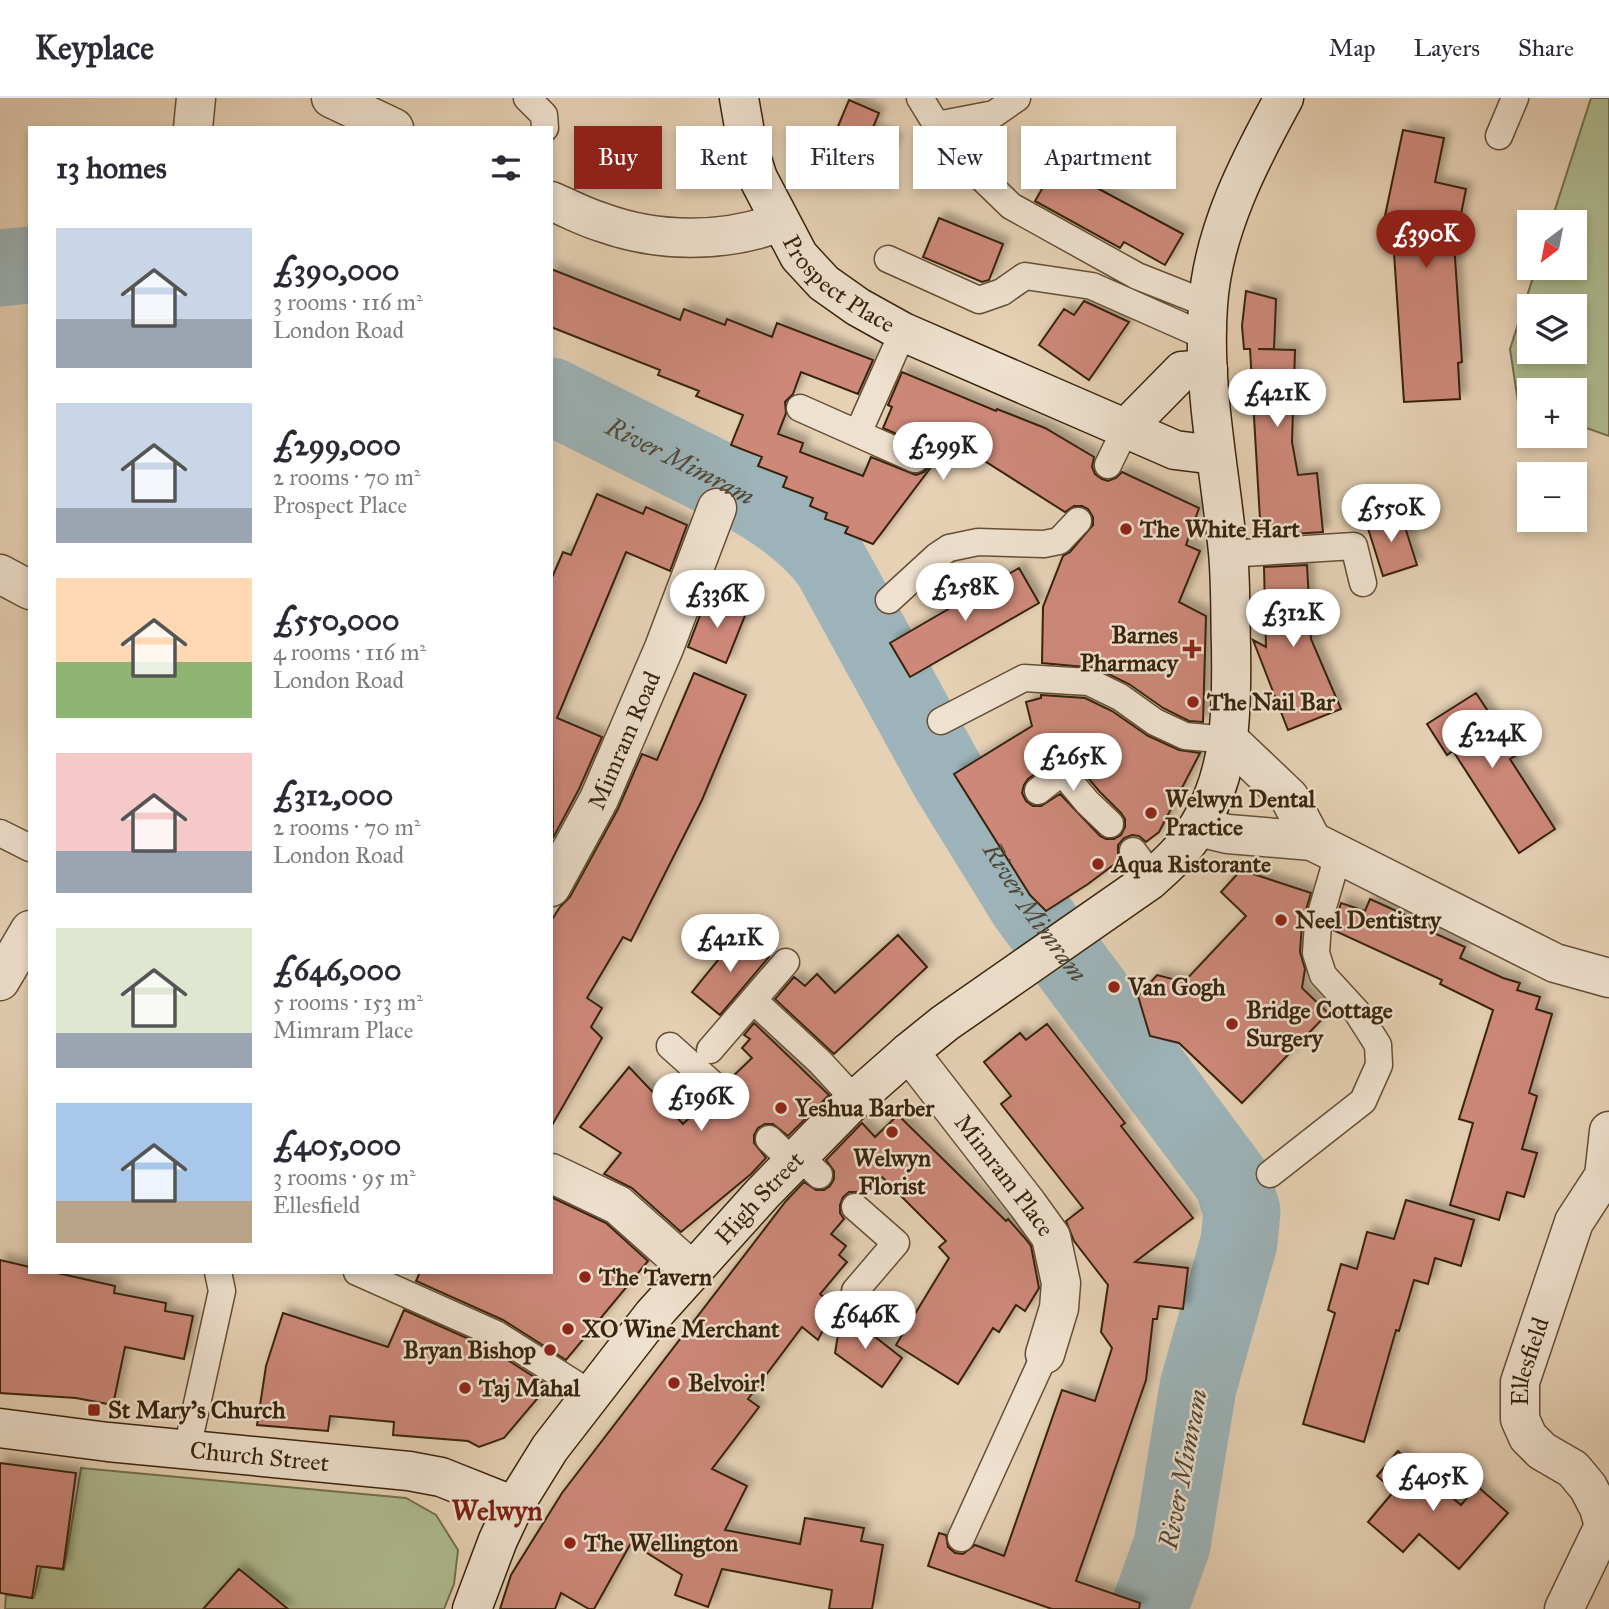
<!DOCTYPE html>
<meta charset="utf-8">
<style>
:root{--surface:#fff;--page:#f7f7f7;--text:#2b2b33;--muted:#7c7c81;--line:#e1e1e2;--accent:#8f2418}
body{margin:0;font-family:"IM FELL Great Primer",serif;background:var(--page);color:var(--text);height:100vh;display:flex;flex-direction:column;font-size:26px;white-space:nowrap}
*{box-sizing:border-box;margin:0}
p{font-size:23px;color:var(--muted)}
.icon{flex:none;width:38px;height:38px;fill:none;stroke:currentColor;stroke-width:2;stroke-linecap:round;stroke-linejoin:round}
.map{position:relative;flex:1;overflow:hidden}
.details{position:absolute;left:28px;top:28px;width:525px;height:1148px;display:flex;flex-direction:column;background:var(--surface);border-radius:0px;box-shadow:0 4px 10px #0003}
.details>*{flex:none}
.guide{position:absolute;left:574px;top:28px;width:665px;height:63px;display:flex;gap:14px}
.needle{width:46px;rotate:212deg}
.buttons{position:absolute;left:1517px;top:112px;display:grid;gap:14px}
.buttons a{display:grid;place-items:center;width:70px;height:70px;border-radius:0px;background:var(--surface);box-shadow:0 4px 10px #0003;font-size:35px}
.price{position:absolute;translate:-50% -60px;padding:0 16px;border-radius:24px;background:#fff;color:#222;font-size:23px;line-height:46px;filter:drop-shadow(0 2px 4px #0008)}
.price::after{content:'';position:absolute;left:50%;top:42px;width:21px;height:16px;margin-left:-10px;background:inherit;clip-path:polygon(0 0,100% 0,50% 100%)}
.price.active{background:var(--accent);color:#fff}
ul{padding:0;list-style:none}
li{display:flex;align-items:center;gap:21px;height:175px;padding:0 28px}
li span{display:grid;place-items:center;flex:none;width:196px;height:140px;border-radius:0px;color:#555}
li>.icon{margin-inline-start:auto}
span .icon{width:84px;height:84px;fill:#fffc;stroke-width:1}
li b{font-size:30px}
h2{display:flex;justify-content:space-between;align-items:center;height:84px;padding:0 28px;font-size:30px}
.pill{padding:0 24px;border-radius:0px;background:var(--surface);box-shadow:0 4px 10px #0003;font-size:24px;line-height:63px}
.pill.active{background:var(--accent);color:#fff}
header{display:flex;align-items:center;gap:42px;box-sizing:border-box;height:98px;padding:0 35px;background:var(--surface);border-bottom:2px solid var(--line)}
header strong{font-size:33px}
nav{display:flex;gap:38px;margin-inline-start:auto;font-size:24px}
.map>svg:first-child{display:block}
.green{fill:#afbd92;stroke:#74704f;stroke-width:2;fill-rule:evenodd}
.lines{fill:none;stroke-linecap:round;stroke-linejoin:round}
.river{stroke:#9cb4b9;stroke-width:77}
.building{fill:#cd887a;stroke:#38240c;stroke-width:2;fill-rule:evenodd;filter:url(#shadow)}
.lane-casing{stroke:#644f36;stroke-width:29}
.street-casing{stroke:#644f36;stroke-width:41}
.secondary-casing{stroke:#38240c;stroke-width:41}
.lane{stroke:#efe1cf;stroke-width:26}
.street{stroke:#efe1cf;stroke-width:38}
.secondary{stroke:#efe1cf;stroke-width:38}
.poi-dot{fill:#8f2418;stroke:#efe1cf;stroke-width:2.5}
.labels{text-anchor:middle;stroke-width:5;stroke-linejoin:round;paint-order:stroke}
.street-label{font-size:24px;fill:#38240c;stroke:#efe1cf}
.poi-label{font-size:24px;font-weight:bold;fill:#38240c;stroke:#efe1cf;text-anchor:start}
.water-label{font-size:26px;font-style:italic;fill:#514837;stroke:#efe1cf}
.quarter-label{font-size:28px;font-weight:bold;fill:#7a1f14;stroke:#efe1cf}
</style>
<header>
<strong>Keyplace</strong>
<nav><a>Map</a><a>Layers</a><a>Share</a></nav>
</header>
<div class="map">
<svg width="1609" height="1511" viewBox="0 0 1609 1511">
<defs>
<filter id="shadow"><feDropShadow dx="6" dy="-6" stdDeviation="3.5" flood-color="#0004"/></filter>
</defs>
<rect width="100%" height="100%" fill="#e6d1b5"/>
<filter id="stains"><feTurbulence type="fractalNoise" baseFrequency=".00286" numOctaves="4"/><feColorMatrix values="0 0 0 0 .2 0 0 0 0 .09 0 0 0 0 .02 0 0 0 .5 -.17"/></filter>
<radialGradient id="worn" r=".72"><stop offset=".6" stop-color="#630" stop-opacity="0"/><stop offset="1" stop-color="#630" stop-opacity=".3"/></radialGradient>
<!-- green -->
<path class="green" d="M1591,0H1609V338L1575,326V292H1530L1529,308L1518,304L1510,251L1536,170H1575V124H1551ZM1530,208H1575V254H1530Z
M81,1370L406,1400L436,1417L458,1452L454,1486L444,1511H5L6,1497L34,1500L41,1468L64,1472Z"/>
<g class="lines">
<!-- river -->
<g class="river">
<path d="M0,170L30,167"/>
<path id="s1" d="M551,298C593,319 635,340 677,361C732,389 793,415 831,466L948,679L1027,807L1232,1083L1242,1113L1239,1144L1198,1289L1172,1447L1149,1511"/>
</g>
</g>
<!-- building -->
<path class="building" d="M849,2L879,15L872,32L895,41L881,74L840,57L842,49L831,45Z
M1403,32L1444,40L1435,84L1466,91L1458,131L1453,130L1462,264L1458,265L1460,301L1404,304L1393,140L1381,137Z
M1054,70L1070,79L1071,76L1183,136L1165,167L1124,144L1120,150L1035,103Z
M939,120L1003,146L989,182L982,184L923,159Z
M551,171L680,222L684,211L725,227L727,221L772,239L777,225L873,262L858,296L801,274L793,296L785,304L786,315L778,336L803,345L800,354L863,378L871,359L916,377L924,374L930,367L931,360L928,352L922,347L883,330L892,309L888,307L902,274L996,313L997,311L1045,330L1094,359L1092,369L1095,376L1102,381L1108,383L1116,380L1122,374L1199,410L1186,447L1200,453L1179,504L1206,518L1203,624L1189,623L1163,610L1129,586L1096,570L1042,565L1043,509L1063,458L1070,454L1093,427V419L1088,411L1082,408H1074L1065,414L939,334L947,348L873,446L845,435L848,429L825,421L827,415L810,408L813,400L783,389L787,379L758,368L762,359L731,347L743,317L696,298L699,293L658,277L660,272L551,229Z
M1246,193L1276,201L1274,251H1258L1295,252L1292,344L1298,377L1317,375L1323,434L1261,438L1250,251H1244L1242,228Z
M1084,203L1129,224L1089,282L1039,247L1064,211L1074,217Z
M597,396L643,416L646,409L687,427L670,473L626,454L557,620L602,639L579,691L553,740L551,482L563,454L571,457Z
M1400,413L1417,467L1383,478L1366,424Z
M1307,467L1311,541L1341,611L1288,632L1253,542L1266,549L1264,469Z
M1019,470L1039,505L910,579L890,545Z
M707,499L746,515L726,565L688,549Z
M694,575L746,597L702,702L631,843L623,839L587,900L602,910L591,929L602,940L551,1029V823L560,809L570,799L618,711L642,656L657,662Z
M1476,595L1517,657L1510,661L1555,731L1519,755L1453,653L1447,657L1427,626Z
M1041,597L1085,600L1112,613L1148,638L1179,652L1200,655L1159,734L1146,744L1139,738L1132,737L1124,740L1118,747V755L1120,762L1088,786L1046,813L1030,797L954,676L1032,628L1026,604L1041,600ZM1059,659H1067L1074,663L1099,693L1121,715L1125,721V729L1121,737L1114,741H1106L1100,738L1060,696L1041,708H1033L1026,703L1022,695L1024,687L1028,681Z
M1241,772L1311,795L1302,825L1300,854L1305,871L1302,890L1328,915L1242,1005L1179,945L1150,938L1138,898L1157,877L1184,884L1246,818L1221,794Z
M1370,801L1436,831L1434,835L1465,849L1460,860L1503,880L1520,885L1517,892L1540,899L1536,911L1552,916L1529,995L1537,998L1522,1051L1537,1055L1524,1099L1507,1094L1499,1122L1450,1107L1473,1025L1459,1021L1493,912L1440,886L1442,882L1333,832L1341,805L1365,813Z
M740,835L769,859L720,917L692,894Z
M898,837L927,869L834,956L775,901L794,879L805,888L817,876L835,895Z
M754,925L829,997L788,1038L773,1026H765L758,1030L754,1037V1045L766,1060L751,1076L681,1134L632,1090L604,1076L621,1055L580,1029L629,969L683,1026L707,1003L725,1016H735L740,1012L744,1005V997L730,981L752,960L742,950L750,941L744,937Z
M1047,926L1125,1025L1121,1028L1193,1120L1135,1164L1188,1170L1183,1211L1159,1208L1157,1221H1153L1146,1282L1076,1483L1140,1505L1139,1511H1052L928,1468L939,1435L946,1437L948,1449L955,1455L963,1456L975,1447L1004,1458L1062,1292L1095,1303L1112,1250L1101,1234L1108,1187L1074,1143L1066,1123L1083,1110L1001,1006L1011,998L984,964L1020,935L1026,942Z
M898,1017L1006,1123L1008,1121L1024,1139L1031,1148L1039,1190L1025,1213L1016,1207L999,1234L993,1230L958,1286L896,1247L949,1160L939,1149L946,1143L882,1079L865,1097L857,1094H849L843,1099L840,1107V1115L844,1121L831,1136L846,1148L839,1157L847,1164L820,1196L835,1208L818,1242L802,1229L748,1301L759,1309L712,1371L747,1388L725,1432L800,1446L805,1420L864,1430L861,1443L883,1447L872,1511H829L832,1492L722,1471L708,1509L675,1497L682,1477L631,1445L594,1511H589L561,1495L555,1511H500L511,1477L562,1395L786,1103L804,1084L816,1092H824L830,1088L834,1081V1073L826,1062L862,1025L875,1039Z
M551,1099L606,1125L648,1163L566,1262L503,1222L416,1183L420,1174H551Z
M1406,1102L1474,1122L1461,1168L1435,1160L1428,1186L1414,1182L1399,1233L1396,1232L1364,1344L1303,1326L1335,1215L1328,1212L1341,1166L1357,1171L1367,1134L1394,1141Z
M0,1162L30,1169V1174H53L115,1188L114,1195L166,1205L165,1213L193,1218L184,1261L125,1249L113,1307L76,1300L0,1295Z
M404,1212L489,1250L548,1288L504,1340L479,1349L468,1343L393,1337L394,1324L330,1318L328,1333L257,1327L266,1268L283,1215L388,1249Z
M842,1213L902,1260L882,1289L835,1255Z
M1398,1353L1461,1407L1477,1388L1508,1415L1459,1471L1419,1436L1403,1454L1368,1424L1394,1393L1377,1378Z
M0,1365L76,1375L63,1471L37,1468L32,1500L0,1495Z
M239,1471L288,1511H203Z"/>
<g class="lines">
<defs>
<path id="lane" d="M527,0L544,17L545,30
M920,0L950,49L1011,108L1137,178L1208,206
M937,27L994,16L1017,0
M1499,38L1515,0
M888,161L979,202L1002,194L1025,178L1092,188L1207,239
M800,310L915,361
M858,335L903,234
M1108,367L1126,330
M1228,456L1354,448L1363,485
M889,502L937,458L949,450L978,444L1044,446L1059,443L1078,423
M941,623L1024,580L1089,584L1120,599L1155,624L1185,638L1229,642
M1038,693L1062,674L1087,704L1110,726
M0,735L30,750
M1133,753L1153,780
M753,902L820,964L855,1002
M670,948L729,1001
M710,952L786,864
M769,1041L793,1064
M799,1058L819,1077
M1270,1076L1363,1003L1379,967L1378,947L1357,914L1323,877L1316,855L1318,826L1338,757
M855,1109L896,1145L855,1193
M357,1174L496,1236L591,1296
M187,1351L222,1193L218,1174
M961,1440L1045,1256"/>
<g id="street">
<path d="M331,0L394,30"/>
<path d="M193,30L196,0"/>
<path d="M551,103C568,110 584,119 601,124C658,145 724,145 780,124"/>
<path d="M0,476L30,492"/>
<path d="M1229,642L1289,699L1312,743"/>
<path d="M1198,729L1228,736L1312,743L1555,865L1609,880"/>
<path id="s2" d="M551,789L599,701L664,550L717,410"/>
<path d="M0,883L30,832"/>
<path id="s3" d="M909,954L1028,1107L1051,1139L1061,1185L1059,1210L1045,1256"/>
<path d="M551,1075L618,1107L691,1172"/>
<path id="s4" d="M1564,1511L1604,1428L1599,1410L1588,1389L1573,1371L1542,1353L1528,1339L1520,1321V1284L1574,1124L1604,1078L1609,1033"/>
</g>
<g id="secondary">
<path id="s5" d="M739,0L747,46L758,80L799,158L824,185L858,209L903,234L1175,352L1215,357"/>
<path d="M1126,330L1182,273L1208,271"/>
<path id="s6" d="M0,1330L108,1344L409,1373L441,1379L514,1408"/>
<path id="s7" d="M472,1511L498,1442L514,1408L550,1350L653,1217L762,1096L849,1007L909,954L945,925L1149,783C1167,767 1186,750 1198,729C1232,673 1232,612 1231,549C1230,518 1231,486 1228,454C1220,372 1202,289 1208,207C1213,133 1249,64 1284,0"/>
</g>
</defs>
<!-- lane casing -->
<use href="#lane" class="lane-casing"/>
<!-- street casing -->
<use href="#street" class="street-casing"/>
<!-- secondary casing -->
<use href="#secondary" class="secondary-casing"/>
<!-- lane -->
<use href="#lane" class="lane"/>
<!-- street -->
<use href="#street" class="street"/>
<!-- secondary -->
<use href="#secondary" class="secondary"/>
</g>
<!-- markers -->
<g class="poi-dot">
<circle cx="1126" cy="431" r="7"/>
<path d="M1188.5 540.5h7v7h7v7h-7v7h-7v-7h-7v-7h7z"/>
<circle cx="1193" cy="604" r="7"/>
<circle cx="1151" cy="715" r="7"/>
<circle cx="1098" cy="766" r="7"/>
<circle cx="1281" cy="822" r="7"/>
<circle cx="1114" cy="889" r="7"/>
<circle cx="1232" cy="926" r="7"/>
<circle cx="781" cy="1010" r="7"/>
<circle cx="892" cy="1034" r="7"/>
<circle cx="585" cy="1179" r="7"/>
<circle cx="568" cy="1231" r="7"/>
<circle cx="550" cy="1252" r="7"/>
<circle cx="674" cy="1285" r="7"/>
<circle cx="465" cy="1290" r="7"/>
<rect x="87" y="1305" width="14" height="14" rx="3.5"/>
<circle cx="570" cy="1445" r="7"/>
</g>
<g class="labels">
<!-- street labels -->
<g class="street-label">
<text dy="8" stroke="none"><textPath href="#s5" startOffset="219">Prospect Place</textPath></text>
<text dy="8" stroke="none"><textPath href="#s2" startOffset="164">Mimram Road</textPath></text>
<text dy="8" stroke="none"><textPath href="#s3" startOffset="156">Mimram Place</textPath></text>
<text dy="8" stroke="none"><textPath href="#s7" startOffset="506">High Street</textPath></text>
<text dy="8" stroke="none"><textPath href="#s4" startOffset="292">Ellesfield</textPath></text>
<text dy="8" stroke="none"><textPath href="#s6" startOffset="261">Church Street</textPath></text>
</g>
<!-- poi labels -->
<g class="poi-label">
<text x="1140" y="439">The White Hart</text>
<text x="1178" y="545" text-anchor="end">Barnes<tspan x="1178" dy="28">Pharmacy</tspan></text>
<text x="1207" y="612">The Nail Bar</text>
<text x="1165" y="709">Welwyn Dental<tspan x="1165" dy="28">Practice</tspan></text>
<text x="1112" y="774">Aqua Ristorante</text>
<text x="1295" y="830">Neel Dentistry</text>
<text x="1128" y="897">Van Gogh</text>
<text x="1246" y="920">Bridge Cottage<tspan x="1246" dy="28">Surgery</tspan></text>
<text x="795" y="1018">Yeshua Barber</text>
<text x="892" y="1068" text-anchor="middle">Welwyn<tspan x="892" dy="28">Florist</tspan></text>
<text x="599" y="1187">The Tavern</text>
<text x="582" y="1239">XO Wine Merchant</text>
<text x="536" y="1260" text-anchor="end">Bryan Bishop</text>
<text x="688" y="1293">Belvoir!</text>
<text x="479" y="1298">Taj Mahal</text>
<text x="108" y="1320">St Mary's Church</text>
<text x="584" y="1453">The Wellington</text>
</g>
<!-- water labels -->
<g class="water-label">
<text dy="9" stroke="none"><textPath href="#s1" startOffset="145">River Mimram</textPath></text>
<text dy="9" stroke="none"><textPath href="#s1" startOffset="733">River Mimram</textPath></text>
<text transform="translate(1183 1371) rotate(-79)" y="9">River Mimram</text>
</g>
<!-- quarter labels -->
<g class="quarter-label">
<text x="497" y="1422">Welwyn</text>
</g>
</g>
<rect width="100%" height="100%" filter="url(#stains)"/>
<rect width="100%" height="100%" fill="url(#worn)"/>
</svg>
<div class="buttons">
<a><svg class="needle" viewBox="-14 -14 28 28"><path d="M0-13l5 13h-10z" fill="#e53935"/><path d="M0 13l5-13h-10z" fill="#7c7c81"/></svg></a>
<a><svg class="icon" aria-label="layers" viewBox="0 0 24 24"><path d="M12 4l9 5-9 5-9-5zM3 14l9 5 9-5"/></svg></a>
<a>+</a>
<a>−</a>
</div>
<b class="price active" style="left:1426px;top:172px">£390K</b>
<b class="price" style="left:1277px;top:331px">£421K</b>
<b class="price" style="left:943px;top:384px">£299K</b>
<b class="price" style="left:1391px;top:446px">£550K</b>
<b class="price" style="left:965px;top:525px">£258K</b>
<b class="price" style="left:717px;top:532px">£336K</b>
<b class="price" style="left:1293px;top:551px">£312K</b>
<b class="price" style="left:1492px;top:672px">£224K</b>
<b class="price" style="left:1073px;top:695px">£265K</b>
<b class="price" style="left:730px;top:876px">£421K</b>
<b class="price" style="left:701px;top:1035px">£196K</b>
<b class="price" style="left:865px;top:1253px">£646K</b>
<b class="price" style="left:1433px;top:1415px">£405K</b>
<div class="guide">
<a class="pill active">Buy</a>
<a class="pill">Rent</a>
<a class="pill">Filters</a>
<a class="pill">New</a>
<a class="pill">Apartment</a>
</div>
<section class="details">
<h2>13 homes<svg class="icon" aria-label="filters" viewBox="0 0 24 24"><path d="M4 7h16M4 17h16"/><circle cx="9" cy="7" r="2"/><circle cx="15" cy="17" r="2"/></svg></h2>
<ul>
<li><span style="background:linear-gradient(#c9d6e8 65%,#9aa5b1 0)"><svg class="icon" aria-label="home" viewBox="0 0 24 24"><path d="M3 11l9-7 9 7M6 9v11h12V9"/></svg></span><div><b>£390,000</b><p>3 rooms · 116 m²</p><p>London Road</p></div></li>
<li><span style="background:linear-gradient(#c9d6e8 75%,#9aa5b1 0)"><svg class="icon" aria-label="home" viewBox="0 0 24 24"><path d="M3 11l9-7 9 7M6 9v11h12V9"/></svg></span><div><b>£299,000</b><p>2 rooms · 70 m²</p><p>Prospect Place</p></div></li>
<li><span style="background:linear-gradient(#ffd9b3 60%,#8fb573 0)"><svg class="icon" aria-label="home" viewBox="0 0 24 24"><path d="M3 11l9-7 9 7M6 9v11h12V9"/></svg></span><div><b>£550,000</b><p>4 rooms · 116 m²</p><p>London Road</p></div></li>
<li><span style="background:linear-gradient(#f6c9c9 70%,#9aa5b1 0)"><svg class="icon" aria-label="home" viewBox="0 0 24 24"><path d="M3 11l9-7 9 7M6 9v11h12V9"/></svg></span><div><b>£312,000</b><p>2 rooms · 70 m²</p><p>London Road</p></div></li>
<li><span style="background:linear-gradient(#dfe7d0 75%,#9aa5b1 0)"><svg class="icon" aria-label="home" viewBox="0 0 24 24"><path d="M3 11l9-7 9 7M6 9v11h12V9"/></svg></span><div><b>£646,000</b><p>5 rooms · 153 m²</p><p>Mimram Place</p></div></li>
<li><span style="background:linear-gradient(#a9c7e8 70%,#b9a48a 0)"><svg class="icon" aria-label="home" viewBox="0 0 24 24"><path d="M3 11l9-7 9 7M6 9v11h12V9"/></svg></span><div><b>£405,000</b><p>3 rooms · 95 m²</p><p>Ellesfield</p></div></li>
</ul>
</section>
</div>
